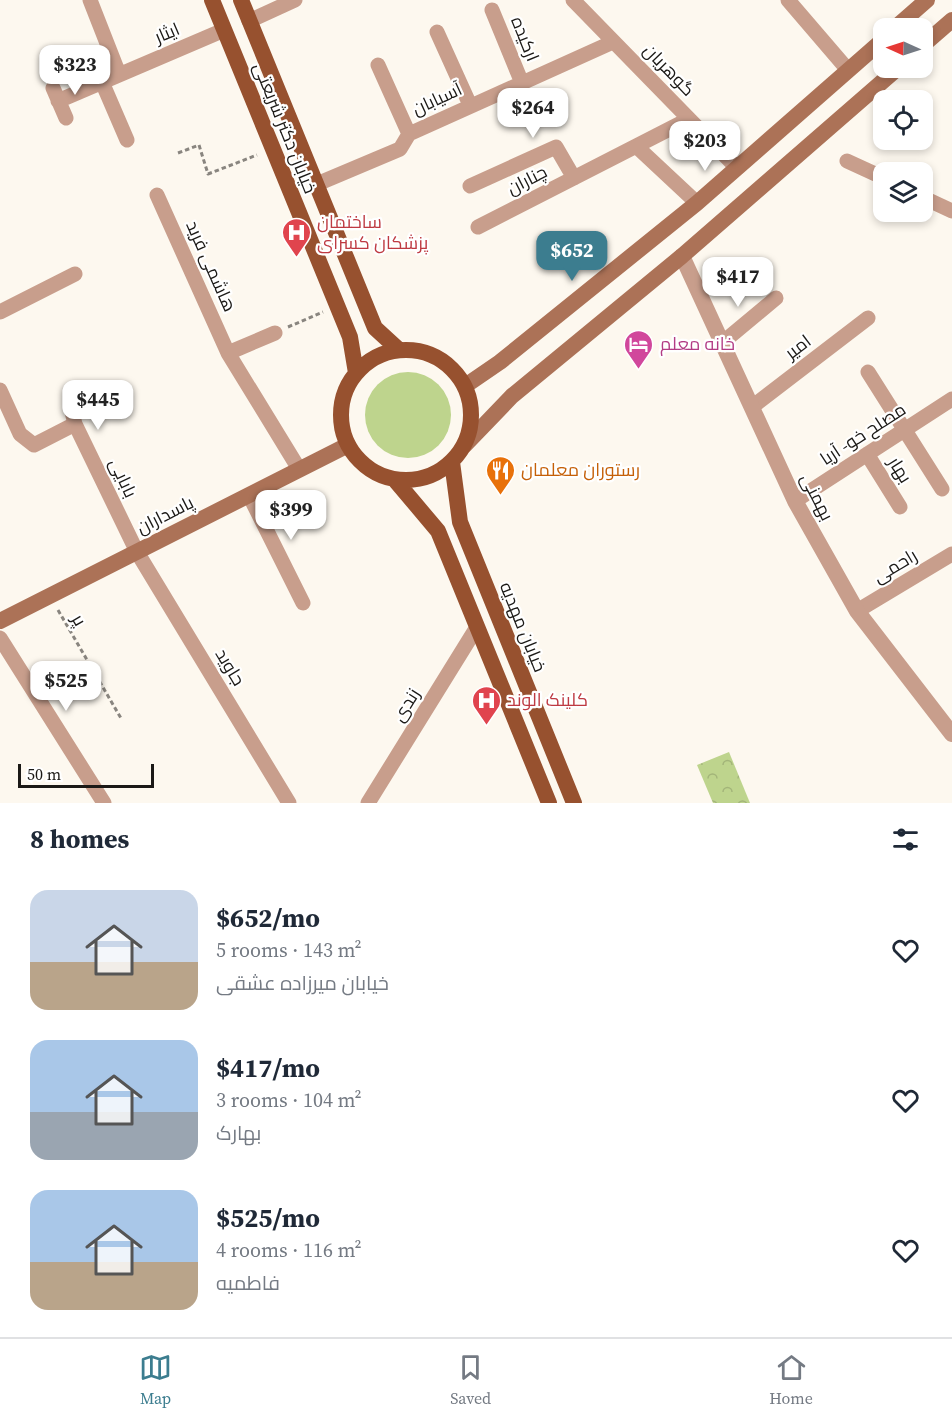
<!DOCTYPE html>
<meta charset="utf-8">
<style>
:root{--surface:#fff;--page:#f2f2f3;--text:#1f2937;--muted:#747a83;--line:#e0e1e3;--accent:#3c7d8f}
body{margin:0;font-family:"Source Serif 4",Cairo,serif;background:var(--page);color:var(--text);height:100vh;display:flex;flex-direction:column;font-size:22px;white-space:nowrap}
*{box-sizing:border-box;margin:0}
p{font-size:20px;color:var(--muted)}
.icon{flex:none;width:33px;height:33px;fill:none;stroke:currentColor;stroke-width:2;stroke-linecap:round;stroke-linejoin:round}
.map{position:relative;height:803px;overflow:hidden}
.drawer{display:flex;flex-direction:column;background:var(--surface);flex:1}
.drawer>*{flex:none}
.needle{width:39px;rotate:273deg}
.fabs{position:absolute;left:873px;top:18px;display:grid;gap:12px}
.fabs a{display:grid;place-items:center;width:60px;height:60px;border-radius:12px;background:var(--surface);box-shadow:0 3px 9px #0003;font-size:30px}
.scale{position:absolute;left:18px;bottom:15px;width:136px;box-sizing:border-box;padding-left:6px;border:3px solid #1b1916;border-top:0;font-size:16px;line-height:21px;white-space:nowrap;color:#1b1916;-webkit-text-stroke:4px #fff;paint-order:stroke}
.price{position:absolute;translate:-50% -51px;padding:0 14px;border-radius:12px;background:#fff;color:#222;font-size:20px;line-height:39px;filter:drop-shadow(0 2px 3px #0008)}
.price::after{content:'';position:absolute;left:50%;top:36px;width:18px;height:14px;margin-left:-9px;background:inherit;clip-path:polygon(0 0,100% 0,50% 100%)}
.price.active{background:var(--accent);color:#fff}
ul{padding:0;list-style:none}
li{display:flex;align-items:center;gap:18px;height:150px;padding:0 30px}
li span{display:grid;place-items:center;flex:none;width:168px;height:120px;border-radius:18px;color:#555}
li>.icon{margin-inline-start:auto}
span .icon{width:72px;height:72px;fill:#fffc;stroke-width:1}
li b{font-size:26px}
h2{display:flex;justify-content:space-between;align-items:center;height:72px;padding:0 30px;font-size:26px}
.menu{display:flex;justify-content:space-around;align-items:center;height:84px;border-top:2px solid var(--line);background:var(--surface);font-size:16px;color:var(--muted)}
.menu a{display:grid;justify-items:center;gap:3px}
.menu .active{color:var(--accent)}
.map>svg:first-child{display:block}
.grass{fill:#bed48d}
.forest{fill:url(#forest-crowns)}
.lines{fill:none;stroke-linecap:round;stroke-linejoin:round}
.path{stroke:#89857f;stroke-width:3;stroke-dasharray:4.5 3;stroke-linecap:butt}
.minor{stroke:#c89e8c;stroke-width:15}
.tertiary{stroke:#c89e8c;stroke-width:16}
.secondary{stroke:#ac7257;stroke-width:16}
.primary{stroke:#97512f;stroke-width:16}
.labels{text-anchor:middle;stroke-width:4.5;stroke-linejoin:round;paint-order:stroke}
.street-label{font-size:18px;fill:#1b1916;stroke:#fff}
.health-label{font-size:18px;fill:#be3a42;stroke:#fff;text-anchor:start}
.hotel-label{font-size:18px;fill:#b23c85;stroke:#fff;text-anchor:start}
.food-label{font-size:18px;fill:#c56008;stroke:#fff;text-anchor:start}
</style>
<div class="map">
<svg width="952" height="803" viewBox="0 0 952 803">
<defs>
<pattern id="forest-crowns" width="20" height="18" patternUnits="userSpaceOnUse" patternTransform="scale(1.5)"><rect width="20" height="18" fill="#bed48d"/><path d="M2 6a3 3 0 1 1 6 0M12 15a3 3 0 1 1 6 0" fill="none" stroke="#a3b579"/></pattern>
</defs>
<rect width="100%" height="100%" fill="#fdf8ef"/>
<!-- grass -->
<path class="grass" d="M365 415a43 43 0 1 1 86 0a43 43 0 1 1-86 0Z"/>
<!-- forest -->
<path class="forest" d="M729,752L750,803H713L697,765Z"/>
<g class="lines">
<!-- path -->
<path class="path" d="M178,153L199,145L208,174L257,155
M288,327L323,312
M58,610L122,720"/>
<!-- minor -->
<path class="minor" d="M90,0L119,74
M573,0L737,168
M788,0L848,70
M492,10L522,83
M249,21L295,0
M437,32L470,105
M378,65L409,134
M102,82L127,140
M53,88L66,118
M58,101L224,30
M636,146L697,203
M847,161L884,178
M317,184L400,149L409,134L613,42
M470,186L556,147L574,178
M157,195L228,353L299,469
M922,197L952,211
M478,227L689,119
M0,312L75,274
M722,343L776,298
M228,353L275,333
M868,372L942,489
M0,390L20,434L34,445L75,424L137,552L289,803
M752,407L868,318
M75,424L71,408L114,391
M867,454L900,507
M249,495L303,603
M795,501L952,399
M857,611L952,554
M0,638L104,803
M368,803L477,627"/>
<!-- tertiary -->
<path class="tertiary" d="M682,256L795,501L857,611L952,734"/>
<!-- secondary -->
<path class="secondary" d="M895,28L927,0
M922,46L952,20
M465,386L500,362L697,203L884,39
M464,446L512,396L682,256L898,68
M0,621L348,445"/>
<!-- primary -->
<path class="primary" d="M212,0L350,337L356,373
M241,0L375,328L399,350
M341 415a65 65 0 1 1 130 0a65 65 0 1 1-130 0Z
M452,462L460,522L574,803
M395,480L438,531L549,803"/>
</g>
<!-- icons -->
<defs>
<symbol id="hospital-pin" viewBox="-11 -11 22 30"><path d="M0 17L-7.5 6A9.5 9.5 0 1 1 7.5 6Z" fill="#e0444e" stroke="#fff"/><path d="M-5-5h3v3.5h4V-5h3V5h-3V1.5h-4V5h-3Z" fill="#fff"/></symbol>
<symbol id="hotel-pin" viewBox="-11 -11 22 30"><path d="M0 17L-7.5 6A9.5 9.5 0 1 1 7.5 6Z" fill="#d1479c" stroke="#fff"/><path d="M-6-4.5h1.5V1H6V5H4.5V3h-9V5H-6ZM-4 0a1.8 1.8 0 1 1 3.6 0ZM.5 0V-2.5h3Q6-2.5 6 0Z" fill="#fff"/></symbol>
<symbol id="restaurant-pin" viewBox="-11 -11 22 30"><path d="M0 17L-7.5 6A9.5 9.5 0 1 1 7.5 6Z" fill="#e8710a" stroke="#fff"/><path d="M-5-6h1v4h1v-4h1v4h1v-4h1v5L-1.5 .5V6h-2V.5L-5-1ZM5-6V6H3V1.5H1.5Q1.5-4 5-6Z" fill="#fff"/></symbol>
</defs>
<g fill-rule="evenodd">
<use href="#hospital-pin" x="280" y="216" width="33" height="45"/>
<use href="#hotel-pin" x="622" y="328" width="33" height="45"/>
<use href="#restaurant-pin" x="484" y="454" width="33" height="45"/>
<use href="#hospital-pin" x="470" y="684" width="33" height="45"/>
</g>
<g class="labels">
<!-- street labels -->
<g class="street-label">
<text transform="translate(167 33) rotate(-23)" y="6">ایثار</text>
<text transform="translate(525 39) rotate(68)" y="6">ارکیده</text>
<text transform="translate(669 70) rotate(46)" y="6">گوهریان</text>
<text transform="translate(437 99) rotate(-25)" y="6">آسیابان</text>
<text transform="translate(285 128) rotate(68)" y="6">خیابان دکتر شریعتی</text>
<text transform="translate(527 180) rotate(-27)" y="6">چناران</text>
<text transform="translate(211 266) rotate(66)" y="6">هاشمی فرید</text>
<text transform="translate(798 347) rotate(-37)" y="6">امیر</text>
<text transform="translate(863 434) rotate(-33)" y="6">مصلح خو- آریا</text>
<text transform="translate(900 470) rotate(58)" y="6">بهار</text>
<text transform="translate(123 478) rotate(65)" y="6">بابایی</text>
<text transform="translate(817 497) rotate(63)" y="6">بهمنی</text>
<text transform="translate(165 515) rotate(-27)" y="6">پاسداران</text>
<text transform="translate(895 566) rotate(-31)" y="6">راحمی</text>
<text transform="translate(79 620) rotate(60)" y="6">پر</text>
<text transform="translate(523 627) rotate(68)" y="6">خیابان مهدیه</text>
<text transform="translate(230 667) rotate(59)" y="6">جاوید</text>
<text transform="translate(406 705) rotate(-58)" y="6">زندی</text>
</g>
<!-- health labels -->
<g class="health-label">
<text x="317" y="228">ساختمان<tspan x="317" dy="21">پزشکان کسرای</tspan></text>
<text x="507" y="706">کلینک الوند</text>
</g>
<!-- hotel labels -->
<g class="hotel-label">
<text x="660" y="350">خانه معلم</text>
</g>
<!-- food labels -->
<g class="food-label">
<text x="521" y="476">رستوران معلمان</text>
</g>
</g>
</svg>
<div class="fabs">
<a><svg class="needle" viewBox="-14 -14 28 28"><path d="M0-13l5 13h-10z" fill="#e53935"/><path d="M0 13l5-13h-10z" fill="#747a83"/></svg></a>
<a><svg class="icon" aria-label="locate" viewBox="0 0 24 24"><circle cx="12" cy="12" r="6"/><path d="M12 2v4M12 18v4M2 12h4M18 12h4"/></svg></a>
<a><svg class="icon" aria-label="layers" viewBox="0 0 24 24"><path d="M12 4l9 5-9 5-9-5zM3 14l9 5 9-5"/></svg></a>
</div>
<div class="scale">50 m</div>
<b class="price" style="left:75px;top:96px">$323</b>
<b class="price" style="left:533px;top:139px">$264</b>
<b class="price" style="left:705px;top:172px">$203</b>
<b class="price active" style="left:572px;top:282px">$652</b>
<b class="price" style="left:738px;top:308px">$417</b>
<b class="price" style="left:98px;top:431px">$445</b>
<b class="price" style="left:291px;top:541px">$399</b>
<b class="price" style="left:66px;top:712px">$525</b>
</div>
<section class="drawer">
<h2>8 homes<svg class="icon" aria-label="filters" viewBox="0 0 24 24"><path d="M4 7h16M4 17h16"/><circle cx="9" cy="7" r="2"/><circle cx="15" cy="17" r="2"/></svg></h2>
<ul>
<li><span style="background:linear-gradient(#c9d6e8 60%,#b9a48a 0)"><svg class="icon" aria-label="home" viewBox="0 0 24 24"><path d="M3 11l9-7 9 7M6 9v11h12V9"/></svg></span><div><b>$652/mo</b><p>5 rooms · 143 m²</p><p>خیابان میرزاده عشقی</p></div><svg class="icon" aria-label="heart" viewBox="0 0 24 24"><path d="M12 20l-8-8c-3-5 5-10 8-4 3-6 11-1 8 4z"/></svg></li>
<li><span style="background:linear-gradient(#a9c7e8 60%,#9aa5b1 0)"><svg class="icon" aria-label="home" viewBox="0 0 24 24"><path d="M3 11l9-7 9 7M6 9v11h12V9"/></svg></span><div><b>$417/mo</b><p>3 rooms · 104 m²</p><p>بهارک</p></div><svg class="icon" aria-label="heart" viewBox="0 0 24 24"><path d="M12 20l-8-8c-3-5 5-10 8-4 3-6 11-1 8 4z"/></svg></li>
<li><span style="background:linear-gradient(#a9c7e8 60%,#b9a48a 0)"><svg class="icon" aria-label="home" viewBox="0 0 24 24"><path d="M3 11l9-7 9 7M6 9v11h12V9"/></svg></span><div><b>$525/mo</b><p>4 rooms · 116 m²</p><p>فاطمیه</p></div><svg class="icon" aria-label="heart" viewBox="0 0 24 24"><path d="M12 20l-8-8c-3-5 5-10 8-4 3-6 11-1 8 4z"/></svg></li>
</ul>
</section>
<nav class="menu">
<a class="active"><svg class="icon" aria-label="map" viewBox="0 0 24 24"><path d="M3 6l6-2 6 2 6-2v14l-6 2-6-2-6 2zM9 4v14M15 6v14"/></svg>Map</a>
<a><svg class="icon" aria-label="saved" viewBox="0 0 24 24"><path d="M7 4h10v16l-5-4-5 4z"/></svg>Saved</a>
<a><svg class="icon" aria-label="home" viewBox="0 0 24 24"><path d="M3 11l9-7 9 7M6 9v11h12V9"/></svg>Home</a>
</nav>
